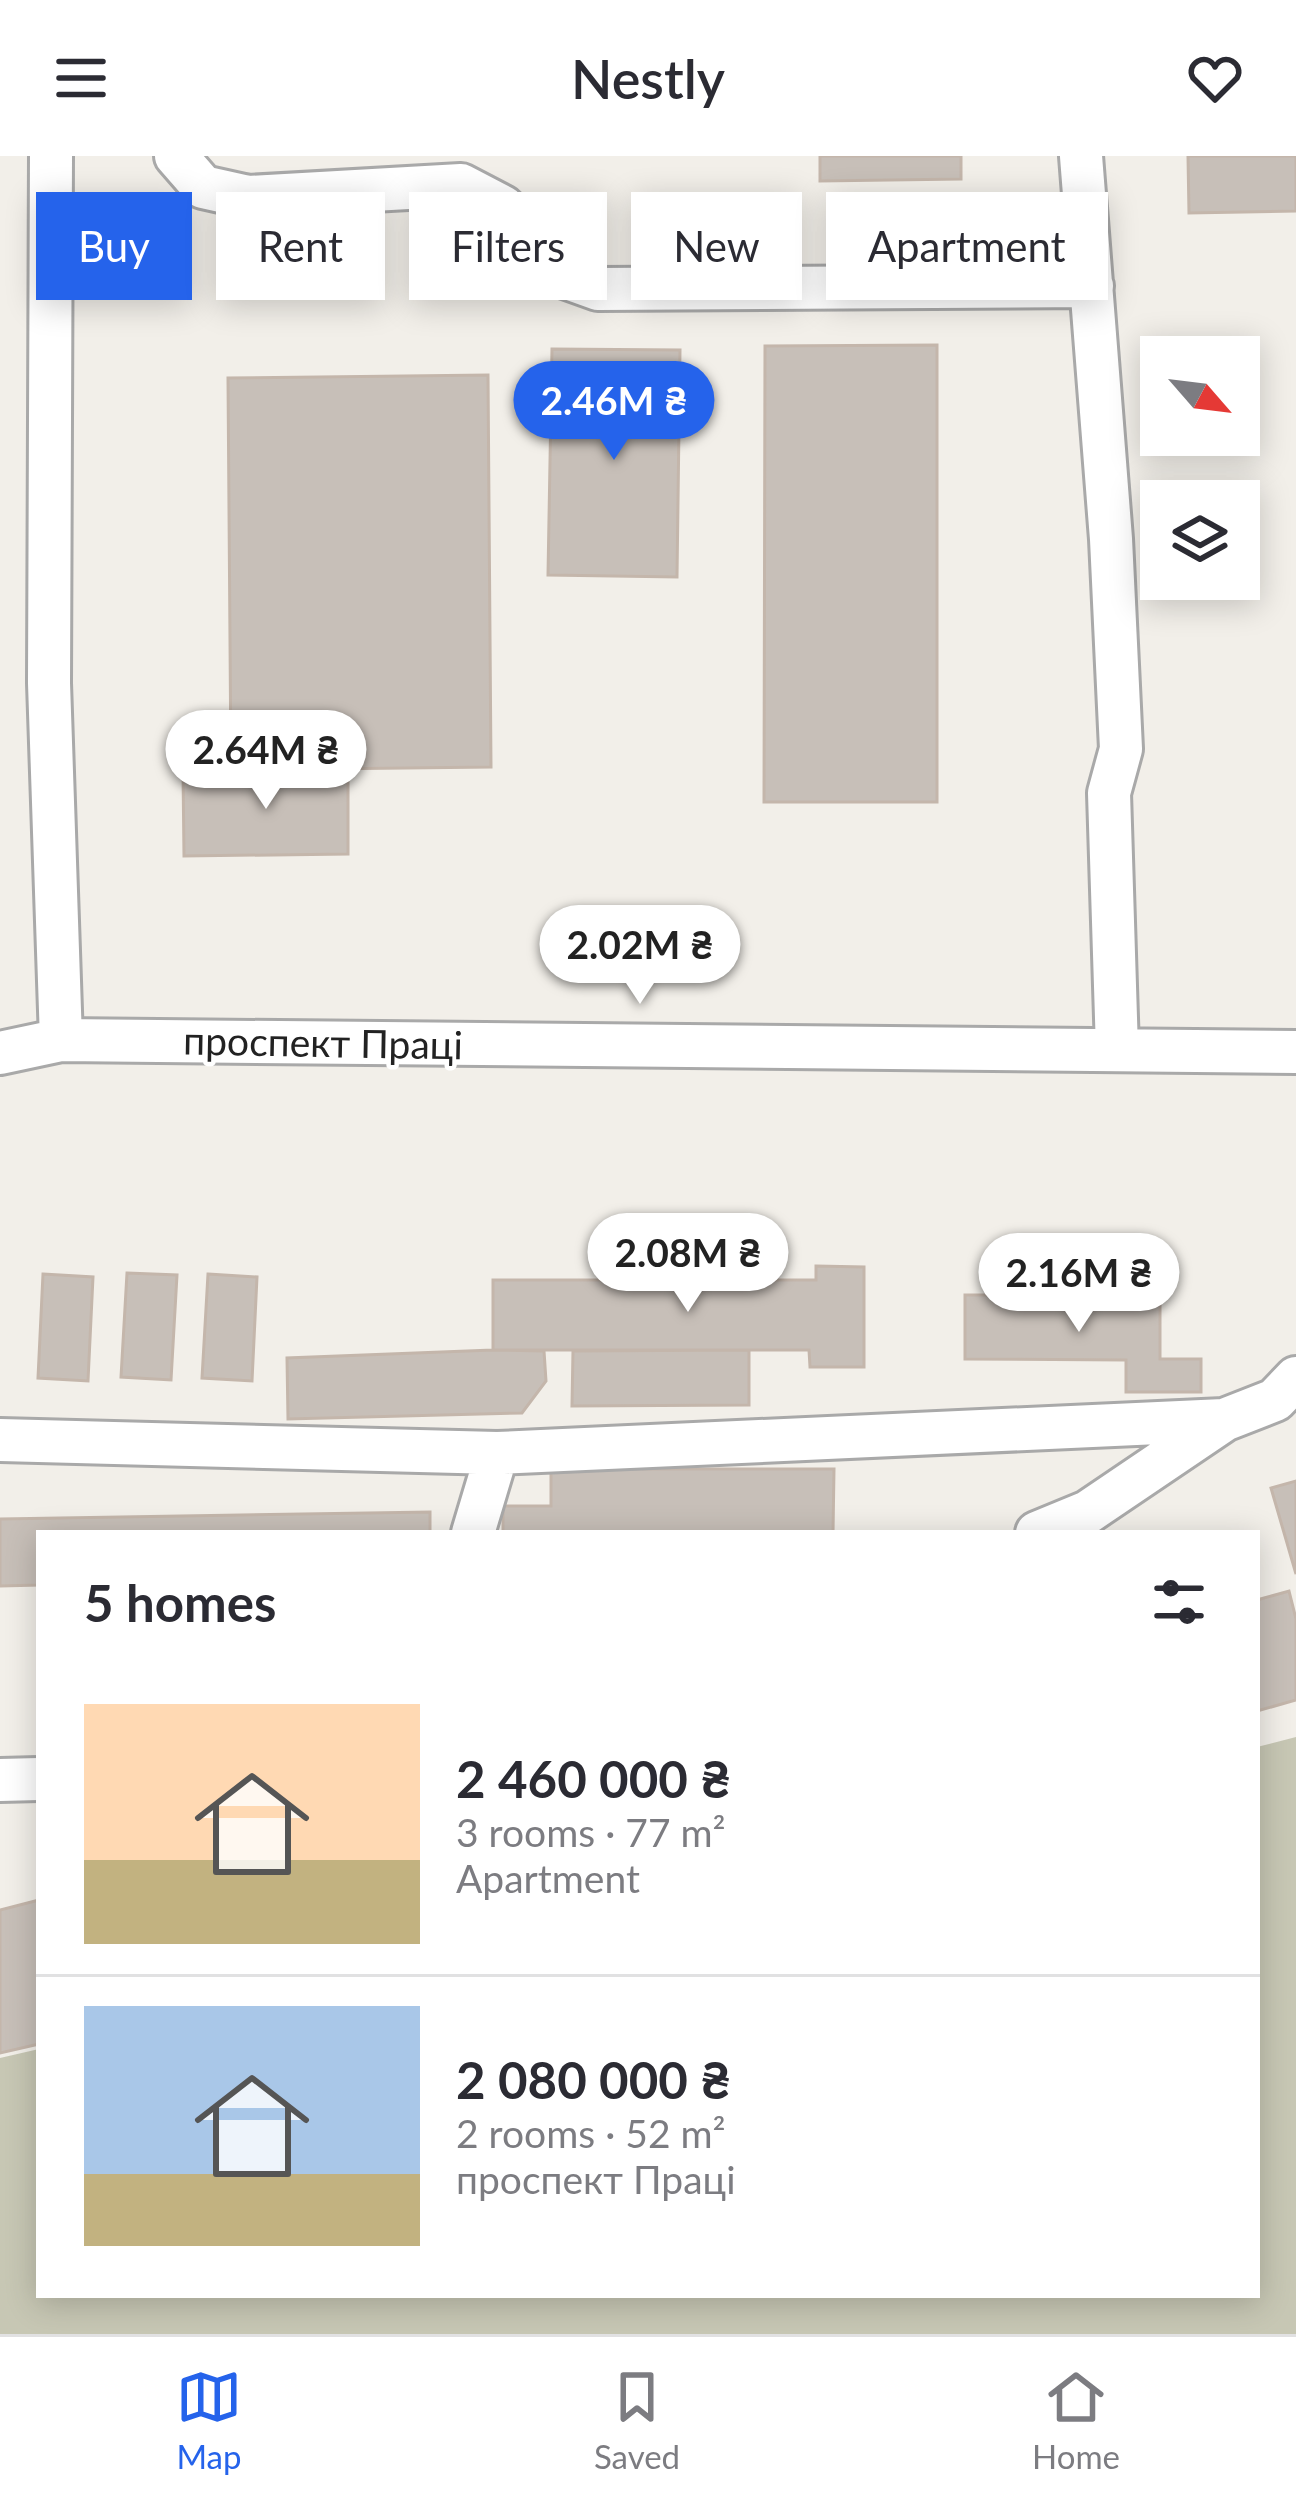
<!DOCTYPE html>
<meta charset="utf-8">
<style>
:root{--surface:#fff;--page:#f7f7f7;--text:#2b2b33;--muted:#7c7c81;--line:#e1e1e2;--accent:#2563eb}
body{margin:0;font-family:Lato,sans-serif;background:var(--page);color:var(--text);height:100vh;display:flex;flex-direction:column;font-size:45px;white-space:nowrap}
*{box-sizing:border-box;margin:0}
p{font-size:39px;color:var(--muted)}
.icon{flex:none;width:66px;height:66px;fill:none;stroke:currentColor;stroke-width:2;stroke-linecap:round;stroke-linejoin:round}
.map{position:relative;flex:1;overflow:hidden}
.panel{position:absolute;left:36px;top:1374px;width:1224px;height:768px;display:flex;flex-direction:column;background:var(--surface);border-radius:0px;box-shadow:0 6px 30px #0003}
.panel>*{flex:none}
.guide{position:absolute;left:36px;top:36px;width:1224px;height:108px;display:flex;gap:24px}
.needle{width:78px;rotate:118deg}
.fabs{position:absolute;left:1140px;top:180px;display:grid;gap:24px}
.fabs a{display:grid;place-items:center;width:120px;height:120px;border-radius:0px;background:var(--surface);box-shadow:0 6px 30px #0003;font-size:60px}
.price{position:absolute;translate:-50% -102px;padding:0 27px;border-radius:42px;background:#fff;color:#222;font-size:39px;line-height:78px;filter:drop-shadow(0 3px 6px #0008)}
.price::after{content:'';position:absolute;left:50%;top:72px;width:36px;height:27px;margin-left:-18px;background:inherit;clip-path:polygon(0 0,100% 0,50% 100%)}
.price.on{background:var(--accent);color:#fff}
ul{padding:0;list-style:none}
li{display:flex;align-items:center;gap:36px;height:300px;padding:0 48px}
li+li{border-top:3px solid var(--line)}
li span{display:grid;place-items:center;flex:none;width:336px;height:240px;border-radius:0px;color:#555}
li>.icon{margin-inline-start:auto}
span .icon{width:144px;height:144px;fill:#fffc;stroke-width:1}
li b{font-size:51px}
h2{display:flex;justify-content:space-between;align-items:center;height:144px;padding:0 48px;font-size:51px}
.tag{padding:0 42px;border-radius:0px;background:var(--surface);box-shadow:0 6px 30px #0003;font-size:42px;line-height:108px}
.tag.on{background:var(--accent);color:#fff}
header{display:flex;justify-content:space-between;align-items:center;height:156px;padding:0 48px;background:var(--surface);font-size:54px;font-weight:600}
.dock{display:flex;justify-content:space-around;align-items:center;height:168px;border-top:3px solid var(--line);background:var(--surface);font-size:33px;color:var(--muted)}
.dock a{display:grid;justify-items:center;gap:6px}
.dock .on{color:var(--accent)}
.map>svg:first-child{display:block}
.construction{fill:#c7c7b4}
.building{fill:#c7bfb8;stroke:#c4b6ab;stroke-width:3}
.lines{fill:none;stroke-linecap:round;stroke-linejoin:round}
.minor-casing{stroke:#a9a9a9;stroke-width:48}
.minor{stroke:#fff;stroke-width:42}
.labels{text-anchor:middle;stroke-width:9;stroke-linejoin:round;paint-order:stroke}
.street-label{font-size:39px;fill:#222;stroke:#fff}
</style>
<header><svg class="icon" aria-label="menu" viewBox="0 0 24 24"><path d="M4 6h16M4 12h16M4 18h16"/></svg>Nestly<svg class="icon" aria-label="heart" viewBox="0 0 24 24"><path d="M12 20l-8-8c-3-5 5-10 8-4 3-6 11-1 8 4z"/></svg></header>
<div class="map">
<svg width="1296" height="2178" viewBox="0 0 1296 2178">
<rect width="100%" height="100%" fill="#f2efe9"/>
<!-- construction -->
<path class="construction" d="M1296,1581V2178H0V1902L39,1893V2139H1257V1591Z"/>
<!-- building -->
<path class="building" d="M820,0H961V23L820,25Z
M1188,0H1296V55L1189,57Z
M937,189V646H764L765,190Z
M552,193L680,194L677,421L548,419Z
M488,219L491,611L231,614L228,222Z
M348,613V698L184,700L183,615Z
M816,1110L864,1111V1211H810L809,1194H493V1124H816Z
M127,1117L177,1119L171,1224L121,1221Z
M43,1118L93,1121L88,1225L38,1222Z
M208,1118L257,1121L252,1225L202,1222Z
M965,1139H1160V1203H1201V1236H1126V1204L965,1203Z
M493,1194L544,1195L546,1225L522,1257L288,1263L287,1202Z
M749,1194V1249L572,1250L573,1195Z
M551,1313H834L833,1377H503V1350H551Z
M1296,1325V1418L1271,1332Z
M430,1356V1377H39V1429L0,1430V1363Z
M1289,1435L1296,1463V1544L1257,1555V1444Z
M39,1744V1888L0,1897V1754Z"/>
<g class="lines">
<defs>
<path id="minor" d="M51,0L49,527L61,884
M176,0L203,31L248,41L461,29L503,51L559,119L598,133L1092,130
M1081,0L1111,383L1121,593L1109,637L1117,894
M0,897L61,884L1296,896
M0,1284L497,1297L1224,1264
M473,1377L497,1297
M1037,1377L1088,1356L1224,1264L1275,1244L1296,1222
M0,1624L39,1623"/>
</defs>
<!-- minor casing -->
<use href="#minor" class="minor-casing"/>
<!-- minor -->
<use href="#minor" class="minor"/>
</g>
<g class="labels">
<!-- street labels -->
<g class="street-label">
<text transform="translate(323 887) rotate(1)" y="14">проспект Праці</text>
</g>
</g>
</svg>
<div class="fabs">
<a><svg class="needle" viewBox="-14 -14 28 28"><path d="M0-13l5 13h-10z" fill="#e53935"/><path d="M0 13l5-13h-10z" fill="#7c7c81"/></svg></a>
<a><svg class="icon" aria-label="layers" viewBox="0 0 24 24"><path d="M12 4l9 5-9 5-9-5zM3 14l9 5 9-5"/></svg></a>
</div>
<b class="price on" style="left:614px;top:307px">2.46M ₴</b>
<b class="price" style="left:266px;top:656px">2.64M ₴</b>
<b class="price" style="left:640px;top:851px">2.02M ₴</b>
<b class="price" style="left:688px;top:1159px">2.08M ₴</b>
<b class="price" style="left:1079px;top:1179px">2.16M ₴</b>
<div class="guide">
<a class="tag on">Buy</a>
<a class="tag">Rent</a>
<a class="tag">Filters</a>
<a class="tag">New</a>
<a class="tag">Apartment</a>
</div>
<section class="panel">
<h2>5 homes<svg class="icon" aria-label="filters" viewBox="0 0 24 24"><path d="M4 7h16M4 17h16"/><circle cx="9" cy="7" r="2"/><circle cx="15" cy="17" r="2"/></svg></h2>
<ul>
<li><span style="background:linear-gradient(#ffd9b3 65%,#c2b280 0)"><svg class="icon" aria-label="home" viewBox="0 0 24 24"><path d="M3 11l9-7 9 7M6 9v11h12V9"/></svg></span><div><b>2 460 000 ₴</b><p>3 rooms · 77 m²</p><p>Apartment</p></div></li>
<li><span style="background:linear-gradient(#a9c7e8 70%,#c2b280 0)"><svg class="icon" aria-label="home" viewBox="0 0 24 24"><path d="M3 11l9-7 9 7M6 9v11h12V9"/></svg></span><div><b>2 080 000 ₴</b><p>2 rooms · 52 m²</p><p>проспект Праці</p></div></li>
</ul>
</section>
</div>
<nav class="dock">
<a class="on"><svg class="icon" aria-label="map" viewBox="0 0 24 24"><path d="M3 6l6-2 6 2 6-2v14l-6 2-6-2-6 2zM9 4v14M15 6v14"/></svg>Map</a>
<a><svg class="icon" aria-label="saved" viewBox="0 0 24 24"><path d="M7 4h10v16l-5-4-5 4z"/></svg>Saved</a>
<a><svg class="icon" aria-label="home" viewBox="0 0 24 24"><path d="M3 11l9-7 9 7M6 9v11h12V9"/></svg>Home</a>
</nav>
